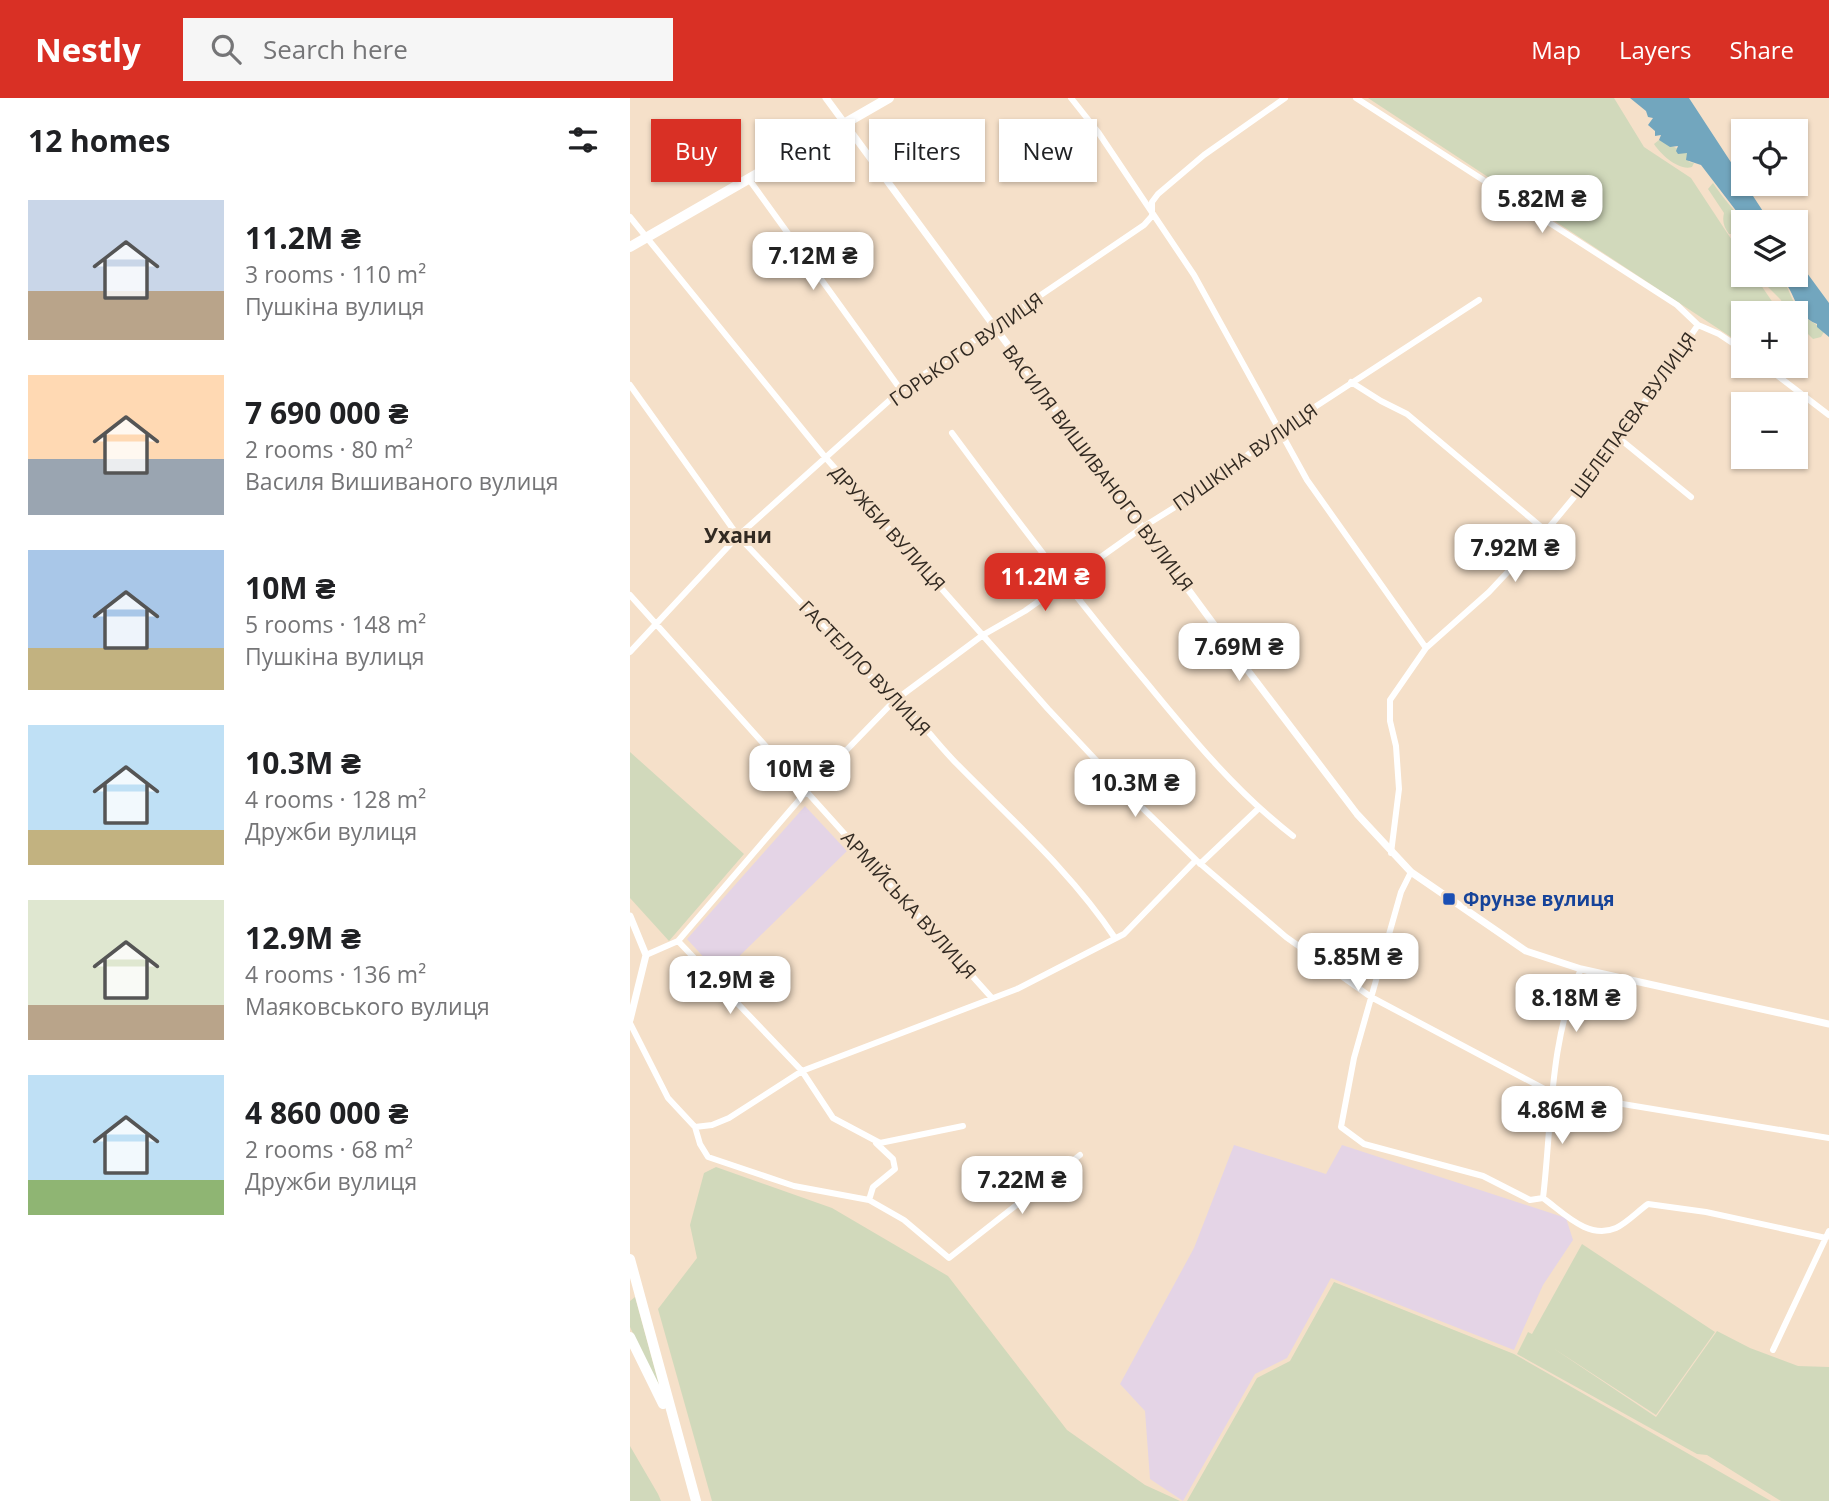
<!DOCTYPE html>
<meta charset="utf-8">
<style>
:root{--surface:#fff;--page:#f6f6f6;--text:#202124;--muted:#757577;--accent:#d93025}
body{margin:0;font-family:"Open Sans",sans-serif;background:var(--page);color:var(--text);height:100vh;display:flex;flex-direction:column;font-size:26px;white-space:nowrap}
*{box-sizing:border-box;margin:0}
p{font-size:23px;color:var(--muted)}
.icon{flex:none;width:38px;height:38px;fill:none;stroke:currentColor;stroke-width:2;stroke-linecap:round;stroke-linejoin:round}
.map{position:relative;flex:1;overflow:hidden}
.sheet{display:flex;flex-direction:column;background:var(--surface);width:630px}
.sheet>*{flex:none}
.hud{position:absolute;left:21px;top:21px;width:665px;height:63px;display:flex;gap:14px}
.tools{position:absolute;left:1101px;top:21px;display:grid;gap:14px}
.tools a{display:grid;place-items:center;width:77px;height:77px;border-radius:0px;background:var(--surface);box-shadow:0 2px 5px #0004;font-size:35px}
.price{position:absolute;translate:-50% -60px;padding:0 16px;border-radius:14px;background:#fff;color:#222;font-size:23px;line-height:46px;filter:drop-shadow(0 2px 4px #0008)}
.price::after{content:'';position:absolute;left:50%;top:42px;width:21px;height:16px;margin-left:-10px;background:inherit;clip-path:polygon(0 0,100% 0,50% 100%)}
.price.active{background:var(--accent);color:#fff}
ul{padding:0;list-style:none}
li{display:flex;align-items:center;gap:21px;height:175px;padding:0 28px}
li span{display:grid;place-items:center;flex:none;width:196px;height:140px;border-radius:0px;color:#555}
li>.icon{margin-inline-start:auto}
span .icon{width:84px;height:84px;fill:#fffc;stroke-width:1}
li b{font-size:30px}
h2{display:flex;justify-content:space-between;align-items:center;height:84px;padding:0 28px;font-size:30px}
.pill{padding:0 24px;border-radius:0px;background:var(--surface);box-shadow:0 2px 5px #0004;font-size:24px;line-height:63px}
.pill.active{background:var(--accent);color:#fff}
header{display:flex;align-items:center;gap:42px;box-sizing:border-box;height:98px;padding:0 35px;background:var(--accent);color:#fff}
header strong{font-size:33px}
nav{display:flex;gap:38px;margin-inline-start:auto;font-size:24px}
.search{width:490px;height:63px;background:var(--page);display:flex;align-items:center;gap:18px;box-sizing:border-box;padding:0 24px;border-radius:0px;color:var(--muted);font-size:26px}
main{display:flex;flex:1;min-height:0}
.map>svg:first-child{display:block}
.industrial{fill:#e4d4e6}
.green{fill:#d1d9bb}
.water{fill:#72a6be}
.lines{fill:none;stroke-linecap:round;stroke-linejoin:round}
.minor{stroke:#fff;stroke-width:6}
.tertiary{stroke:#fff;stroke-width:7}
.primary{stroke:#fff;stroke-width:10}
.transit-dot{fill:#1a4fb4;stroke:#f5e0c9;stroke-width:2.5}
.labels{text-anchor:middle;stroke-width:6;stroke-linejoin:round;paint-order:stroke}
.street-label{font-size:19px;fill:#322a22;stroke:#f5e0c9}
.transit-label{font-size:19px;font-weight:bold;fill:#164399;stroke:#f5e0c9;text-anchor:start}
.neighbourhood-label{font-size:21px;font-weight:bold;fill:#322a22;stroke:#f5e0c9}
</style>
<header>
<strong>Nestly</strong>
<div class="search"><svg class="icon" aria-label="search" viewBox="0 0 24 24"><circle cx="10" cy="10" r="6"/><path d="M15 15l6 6"/></svg>Search here</div>
<nav><a>Map</a><a>Layers</a><a>Share</a></nav>
</header>
<main>
<section class="sheet">
<h2>12 homes<svg class="icon" aria-label="filters" viewBox="0 0 24 24"><path d="M4 7h16M4 17h16"/><circle cx="9" cy="7" r="2"/><circle cx="15" cy="17" r="2"/></svg></h2>
<ul>
<li><span style="background:linear-gradient(#c9d6e8 65%,#b9a48a 0)"><svg class="icon" aria-label="home" viewBox="0 0 24 24"><path d="M3 11l9-7 9 7M6 9v11h12V9"/></svg></span><div><b>11.2M ₴</b><p>3 rooms · 110 m²</p><p>Пушкіна вулиця</p></div></li>
<li><span style="background:linear-gradient(#ffd9b3 60%,#9aa5b1 0)"><svg class="icon" aria-label="home" viewBox="0 0 24 24"><path d="M3 11l9-7 9 7M6 9v11h12V9"/></svg></span><div><b>7 690 000 ₴</b><p>2 rooms · 80 m²</p><p>Василя Вишиваного вулиця</p></div></li>
<li><span style="background:linear-gradient(#a9c7e8 70%,#c2b280 0)"><svg class="icon" aria-label="home" viewBox="0 0 24 24"><path d="M3 11l9-7 9 7M6 9v11h12V9"/></svg></span><div><b>10M ₴</b><p>5 rooms · 148 m²</p><p>Пушкіна вулиця</p></div></li>
<li><span style="background:linear-gradient(#bfe0f5 75%,#c2b280 0)"><svg class="icon" aria-label="home" viewBox="0 0 24 24"><path d="M3 11l9-7 9 7M6 9v11h12V9"/></svg></span><div><b>10.3M ₴</b><p>4 rooms · 128 m²</p><p>Дружби вулиця</p></div></li>
<li><span style="background:linear-gradient(#dfe7d0 75%,#b9a48a 0)"><svg class="icon" aria-label="home" viewBox="0 0 24 24"><path d="M3 11l9-7 9 7M6 9v11h12V9"/></svg></span><div><b>12.9M ₴</b><p>4 rooms · 136 m²</p><p>Маяковського вулиця</p></div></li>
<li><span style="background:linear-gradient(#bfe0f5 75%,#8fb573 0)"><svg class="icon" aria-label="home" viewBox="0 0 24 24"><path d="M3 11l9-7 9 7M6 9v11h12V9"/></svg></span><div><b>4 860 000 ₴</b><p>2 rooms · 68 m²</p><p>Дружби вулиця</p></div></li>
</ul>
</section>
<div class="map">
<svg width="1199" height="1403" viewBox="0 0 1199 1403">
<rect width="100%" height="100%" fill="#f5e0c9"/>
<!-- industrial -->
<path class="industrial" d="M175,708L217,753L90,877L57,841Z
M604,1047L696,1076L712,1047L936,1120L943,1142L913,1187L884,1252L701,1180L657,1260L625,1276L553,1403L520,1381L515,1313L490,1286L564,1150Z"/>
<!-- green -->
<path class="green" d="M738,0H984L1014,49L1061,80L1113,159V177H1124L1150,215H1113V246L1107,243Z
M1029,42L1057,55L1059,64L1064,65L1062,69C1049,73 1031,57 1024,46Z
M1083,85C1105,118 1113,111 1113,156L1105,136H1099C1094,129 1092,124 1094,115L1078,91Z
M1126,177C1165,177 1152,192 1172,216C1177,222 1188,226 1194,234L1191,239L1183,241L1166,224V215H1155L1151,202Z
M0,654L114,756L39,843L0,800Z
M86,1069L202,1110L318,1178L437,1332L515,1387L550,1403H82L28,1211L67,1160L60,1127L74,1075Z
M952,1146L1085,1234L1026,1317L923,1250L1026,1319L1087,1233L1120,1250L1168,1268L1199,1269V1403H1151L1077,1357L1067,1356L887,1256L898,1234L902,1236Z
M704,1184L884,1256L1141,1403H557L627,1280L660,1263Z
M5,1199L31,1294L0,1229V1203Z
M0,1348L28,1396L31,1403H0Z"/>
<!-- water -->
<path class="water" d="M1000,0H1059L1140,124H1113V127L1102,118L1107,114L1071,67L1056,62L1057,55L1048,56L1046,53L1048,48L1040,49L1029,42L1031,37L1025,38V33L1018,27L1023,20L1018,19L1016,13Z
M1166,160L1199,205V239L1187,229V226C1161,216 1166,185 1146,179L1166,177Z"/>
<g class="lines">
<!-- minor -->
<path class="minor" d="M441,0L468,34L564,177L677,382L796,550
M726,0L1047,207L1068,227L1089,236L1113,252
M118,80L271,292
M0,119L195,359L418,611L494,692L566,762L656,839L741,899L920,994L1199,1040
M1135,268L1199,317
M721,284L751,303L777,316L916,433
M0,287L108,438L264,603C290,620 306,645 327,666C382,722 442,775 485,840
M322,335C385,420 448,503 516,584C561,639 606,694 663,738
M990,341L1061,399
M0,497L361,899
M0,554L108,438L271,292L514,127L522,118V104L528,96L574,57L655,0
M761,755L769,691L766,648L760,623V602L796,550L859,494L916,433L970,368L1068,227
M570,766L628,711
M781,774L771,794L724,960L711,1029L734,1046L853,1078L900,1102L913,1100C934,1115 958,1142 986,1130C997,1125 1008,1113 1018,1106L1076,1114L1196,1140
M48,843L172,973L203,1020L250,1045L333,1028
M16,857L48,843L176,694L264,603L353,537L395,513L513,429L574,391L648,333L849,202
M0,925L38,1000L65,1029L82,1027L99,1020L172,973L387,891L494,836L566,762
M65,1029L70,1046L78,1059L164,1088L239,1102L274,1122L319,1160L450,1057
M913,1100C922,1024 919,943 951,871
M239,1102L243,1089L265,1071L263,1061L246,1045
M1143,1252L1199,1133"/>
<!-- tertiary -->
<path class="tertiary" d="M196,0L619,574L727,716L781,774L896,853L951,871L1199,926
M0,818L16,857L0,922"/>
<!-- primary -->
<path class="primary" d="M0,149L259,0
M0,1161L66,1403
M0,1239L33,1306"/>
</g>
<!-- markers -->
<rect class="transit-dot" x="812" y="794" width="14" height="14" rx="3.5"/>
<g class="labels">
<!-- street labels -->
<g class="street-label">
<text transform="translate(336 251) rotate(-35)" y="7">ГОРЬКОГО ВУЛИЦЯ</text>
<text transform="translate(1003 317) rotate(-54)" y="7">ШЕЛЕПАЄВА ВУЛИЦЯ</text>
<text transform="translate(615 359) rotate(-35)" y="7">ПУШКІНА ВУЛИЦЯ</text>
<text transform="translate(468 370) rotate(53)" y="7">ВАСИЛЯ ВИШИВАНОГО ВУЛИЦЯ</text>
<text transform="translate(258 430) rotate(48)" y="7">ДРУЖБИ ВУЛИЦЯ</text>
<text transform="translate(235 570) rotate(46)" y="7">ГАСТЕЛЛО ВУЛИЦЯ</text>
<text transform="translate(279 807) rotate(48)" y="7">АРМІЙСЬКА ВУЛИЦЯ</text>
</g>
<!-- transit labels -->
<g class="transit-label">
<text x="833" y="808">Фрунзе вулиця</text>
</g>
<!-- neighbourhood labels -->
<g class="neighbourhood-label">
<text x="108" y="445">Ухани</text>
</g>
</g>
</svg>
<div class="tools">
<a><svg class="icon" aria-label="locate" viewBox="0 0 24 24"><circle cx="12" cy="12" r="6"/><path d="M12 2v4M12 18v4M2 12h4M18 12h4"/></svg></a>
<a><svg class="icon" aria-label="layers" viewBox="0 0 24 24"><path d="M12 4l9 5-9 5-9-5zM3 14l9 5 9-5"/></svg></a>
<a>+</a>
<a>−</a>
</div>
<b class="price" style="left:912px;top:137px">5.82M ₴</b>
<b class="price" style="left:183px;top:194px">7.12M ₴</b>
<b class="price" style="left:885px;top:486px">7.92M ₴</b>
<b class="price active" style="left:415px;top:515px">11.2M ₴</b>
<b class="price" style="left:609px;top:585px">7.69M ₴</b>
<b class="price" style="left:170px;top:707px">10M ₴</b>
<b class="price" style="left:505px;top:721px">10.3M ₴</b>
<b class="price" style="left:728px;top:895px">5.85M ₴</b>
<b class="price" style="left:100px;top:918px">12.9M ₴</b>
<b class="price" style="left:946px;top:936px">8.18M ₴</b>
<b class="price" style="left:932px;top:1048px">4.86M ₴</b>
<b class="price" style="left:392px;top:1118px">7.22M ₴</b>
<div class="hud">
<a class="pill active">Buy</a>
<a class="pill">Rent</a>
<a class="pill">Filters</a>
<a class="pill">New</a>
</div>
</div>
</main>
